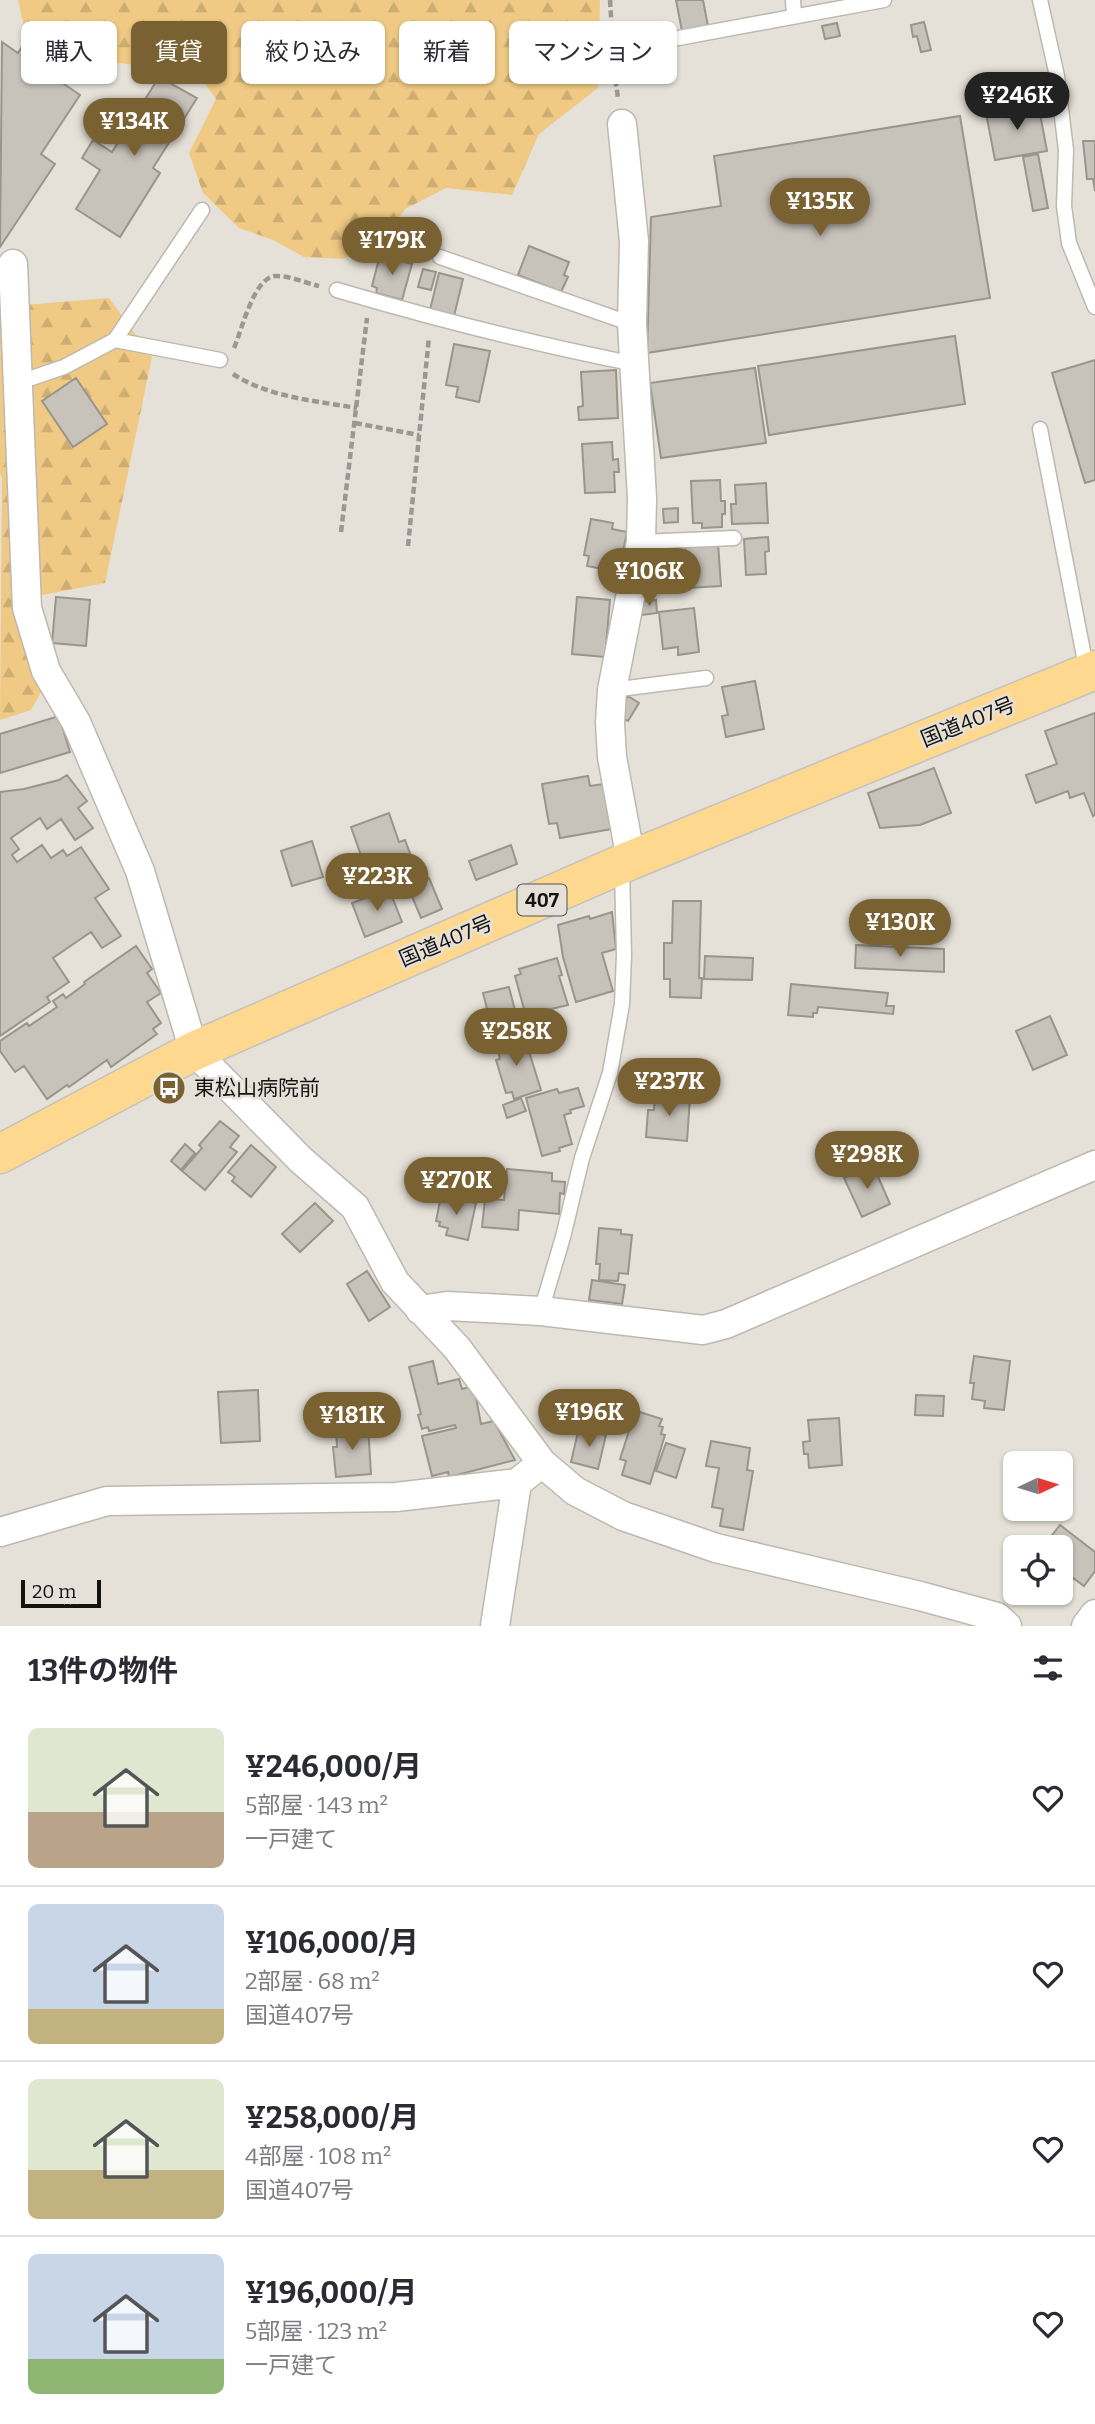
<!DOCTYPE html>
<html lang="ja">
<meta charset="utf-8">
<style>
:root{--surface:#fff;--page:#f2f2f3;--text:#2b2b33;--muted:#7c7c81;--line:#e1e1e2;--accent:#796132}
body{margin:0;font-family:Bitter,"Noto Sans JP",serif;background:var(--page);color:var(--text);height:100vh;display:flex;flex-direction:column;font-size:26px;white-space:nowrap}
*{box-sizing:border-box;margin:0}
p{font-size:23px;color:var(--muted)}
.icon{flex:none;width:38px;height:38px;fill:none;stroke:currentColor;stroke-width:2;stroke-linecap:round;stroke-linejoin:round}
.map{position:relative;height:1626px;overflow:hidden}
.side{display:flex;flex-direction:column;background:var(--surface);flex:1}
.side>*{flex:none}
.guide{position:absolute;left:21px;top:21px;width:700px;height:63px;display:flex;gap:14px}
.needle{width:46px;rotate:86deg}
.buttons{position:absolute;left:1003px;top:1451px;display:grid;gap:14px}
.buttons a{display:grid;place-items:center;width:70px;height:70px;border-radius:10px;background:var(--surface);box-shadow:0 2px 5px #0004;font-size:35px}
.scale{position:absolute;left:21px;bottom:18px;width:80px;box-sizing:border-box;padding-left:7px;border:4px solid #141310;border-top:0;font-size:19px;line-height:24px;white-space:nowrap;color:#141310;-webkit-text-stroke:5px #e5e1d8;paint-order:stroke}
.price{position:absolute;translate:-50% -60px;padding:0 16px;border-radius:24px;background:var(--accent);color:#fff;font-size:23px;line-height:46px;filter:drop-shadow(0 2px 4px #0008)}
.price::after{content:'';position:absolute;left:50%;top:42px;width:21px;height:16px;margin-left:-10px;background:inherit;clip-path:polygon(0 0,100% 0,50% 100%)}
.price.on{background:#222;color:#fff}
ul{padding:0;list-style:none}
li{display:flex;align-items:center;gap:21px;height:175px;padding:0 28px}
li+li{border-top:2px solid var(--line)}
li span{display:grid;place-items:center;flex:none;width:196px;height:140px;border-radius:10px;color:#555}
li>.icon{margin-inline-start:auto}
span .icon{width:84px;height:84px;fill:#fffc;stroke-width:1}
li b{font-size:30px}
h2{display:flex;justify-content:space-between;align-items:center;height:84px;padding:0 28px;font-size:30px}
.tag{padding:0 24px;border-radius:10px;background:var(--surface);box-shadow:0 2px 5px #0004;font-size:24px;line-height:63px}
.tag.on{background:var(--accent);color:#fff}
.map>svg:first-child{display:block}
.forest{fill:url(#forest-firs)}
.building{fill:#c7c2ba;stroke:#99958d;stroke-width:2}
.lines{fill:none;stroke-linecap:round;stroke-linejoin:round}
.service-casing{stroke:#bdb8b0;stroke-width:17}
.minor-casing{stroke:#bdb8b0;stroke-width:31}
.trunk-casing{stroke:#c2c2c1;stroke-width:41}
.path{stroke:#9b9891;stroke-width:4.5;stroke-dasharray:7 3.5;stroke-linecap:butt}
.service{stroke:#fff;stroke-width:14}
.minor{stroke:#fff;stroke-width:28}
.trunk{stroke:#fed88e;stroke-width:38}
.labels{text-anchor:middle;stroke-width:5;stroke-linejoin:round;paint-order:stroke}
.shield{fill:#e5e1d8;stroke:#53514c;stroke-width:2}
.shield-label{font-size:19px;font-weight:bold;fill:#141310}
.street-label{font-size:21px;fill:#141310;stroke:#e5e1d8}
.poi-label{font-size:21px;fill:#141310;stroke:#e5e1d8;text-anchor:start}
</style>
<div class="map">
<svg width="1095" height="1626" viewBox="0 0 1095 1626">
<defs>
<pattern id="forest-firs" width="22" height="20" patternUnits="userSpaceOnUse" patternTransform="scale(1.75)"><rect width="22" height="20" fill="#f0ca84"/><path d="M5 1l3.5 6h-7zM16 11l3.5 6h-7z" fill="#cdad71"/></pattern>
</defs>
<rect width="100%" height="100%" fill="#e5e1d8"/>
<!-- forest -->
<path class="forest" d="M18,0H600L598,88L539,134L512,195L446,188L405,209L383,242L342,259L304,257L273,240L239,228L203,193L189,153L216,99L193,68L143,66L64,56L24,27Z
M109,298L152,357L105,583L37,596L44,687L31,710L0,720L2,478L0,473V307Z"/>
<!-- building -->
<path class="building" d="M676,0H703L708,26L682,31Z
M924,22L931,50L921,52L917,36L913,37L911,25Z
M837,23L840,36L825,39L822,26Z
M2,42L18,53L23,45L69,75L64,84L80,95L41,154L55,164L0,247Z
M159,77L197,98L153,168L160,173L120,237L76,209L100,170L82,158L93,140L112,152Z
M1038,103L1047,151L995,160L986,113Z
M960,116L990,298L647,353L651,217L721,206L714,156Z
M1083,141H1095V191L1093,179H1087Z
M1038,154L1048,208L1033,211L1023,157Z
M529,246L569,262L564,275L568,277L561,292L518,275Z
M380,255L412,264L402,300L376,293L377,288L372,286Z
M423,269L436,272L431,290L418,287Z
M439,273L463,279L454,316L430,310Z
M955,336L965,404L769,435L758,366Z
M454,344L490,351L479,402L456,397L458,387L446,385Z
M1095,360V480L1085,483L1052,373Z
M755,368L766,443L661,458L650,383Z
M616,370L618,418L579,420L578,407L583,406L581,372Z
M76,378L107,424L73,447L42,401Z
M612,442L613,460L618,459L619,472H614L615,492L585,493L582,444Z
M720,480L721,501H725V514H722V527L702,528V523H693L691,481Z
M766,483L768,523L732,524L731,504H736L735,485Z
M678,508V522L664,523L663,509Z
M591,519L613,523L612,529L627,532L619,572L587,566L589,556L584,555Z
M768,537L769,551L765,552L766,574L746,575L744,539Z
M718,543L721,586L688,588L685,546Z
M56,597L90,600L86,646L52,643Z
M577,597L610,600L605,657L572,654Z
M656,600L657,613L641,615V602Z
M694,608L699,652L678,655V647L663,649L659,612Z
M755,681L764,729L726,737L722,716L728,715L722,687Z
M628,696L639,703L628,721L616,714Z
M1095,713V815L1093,816L1084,793L1070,798L1068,791L1036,803L1026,775L1057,764L1045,731Z
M59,716L70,752L0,773V734Z
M934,768L951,813L920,825L880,828L868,793Z
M67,775L87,801L78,808L93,828L75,840L61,819L47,829L40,818L11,838L19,849L12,855L17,862L42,845L51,858L63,850L67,856L81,847L109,889L95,898L121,936L102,948L91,932L53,958L69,982L47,997L50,1002L0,1036V792L24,789L59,780Z
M588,776L590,786L604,784L612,829L560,838L557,823L549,824L542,784Z
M389,813L399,842L405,840L411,856L405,859L407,864L369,878L351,827Z
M312,841L323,877L292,886L281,851Z
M511,845L517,864L476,880L469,861Z
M429,878L442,909L421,918L408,887Z
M389,889L402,922L365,937L352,903Z
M673,901H701L699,978H702L701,998L670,997V979H664V943H672Z
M612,912L616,949L602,953L613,991L576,1002L563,957L558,925L589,916L590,919Z
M856,945L944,949V972L855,968Z
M136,946L152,969L147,973L161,993L147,1002L161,1023L153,1029L157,1034L111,1067L107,1060L69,1087L67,1085L47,1099L24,1066L15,1072L0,1051V1041L27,1023L29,1026L57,1007L53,1001L63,994L66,998L85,984L84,982Z
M705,956L753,958L752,980L704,979Z
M557,958L562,975L559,976L568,1005L547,1010L548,1014L527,1020L515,976L521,974L519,969Z
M791,984L888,993L886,1006H894L893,1014L818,1007L817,1013H813V1017L788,1015Z
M509,987L519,1026L493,1033L483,993Z
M1050,1016L1067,1055L1033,1070L1016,1031Z
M512,1035L515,1044L524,1041L525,1046L527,1045L541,1090L514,1099L512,1092L506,1093L496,1060L500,1059L495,1040Z
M578,1088L584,1106L570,1110L571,1113L564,1115L572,1144L559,1148L560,1151L542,1156L526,1098L557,1089L559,1093Z
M655,1095L690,1098L687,1141L646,1137L648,1110H654Z
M521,1098L526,1111L507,1118L503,1105Z
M220,1121L239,1136L230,1147L237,1152L205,1190L182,1171L202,1148L199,1145Z
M185,1144L195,1153L181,1170L171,1161Z
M251,1145L276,1167L251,1197L232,1181L235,1177L228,1172Z
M873,1165L890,1204L862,1217L844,1178Z
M507,1169L552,1173V1181L565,1182L564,1194L560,1193L559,1214L519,1210L518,1230L482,1227L485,1199L504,1200Z
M473,1175L487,1179L482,1196L468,1191Z
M441,1196L476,1203L468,1240L446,1235L448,1228L439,1226L440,1222L436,1221Z
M315,1203L333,1221L300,1252L282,1234Z
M599,1228L621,1230V1234L632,1235L628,1274L619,1273L618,1281L599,1280L600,1264H596Z
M367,1271L390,1307L369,1321L347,1284Z
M592,1280L625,1285L622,1304L589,1300Z
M974,1356L1010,1361L1004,1410L984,1408L985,1401L972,1399L974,1383H970Z
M433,1361L438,1384L459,1379L462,1389L469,1387L476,1398L481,1424L494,1421L515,1460L449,1477L448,1472L432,1476L422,1436L456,1428L455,1425L429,1431L428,1427L422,1429L418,1415L421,1414L409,1367Z
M258,1390L260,1441L221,1443L218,1392Z
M578,1391L614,1400L607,1433L574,1425L577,1411L573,1410Z
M916,1395L944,1396L943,1416L915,1415Z
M624,1407L662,1419L659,1426L663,1427L661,1434L665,1435L650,1484L622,1475L626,1461L620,1459L629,1431L617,1427Z
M839,1418L842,1465L809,1468L808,1454H804L803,1442L810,1441L808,1420Z
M368,1425L371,1474L336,1477L333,1447H337L336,1428Z
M584,1430L606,1435L598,1469L571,1462L578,1432L583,1433Z
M711,1441L750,1448L747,1470L753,1471L743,1530L720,1526L723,1509L712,1507L719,1468L706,1466Z
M666,1443L685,1449L676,1478L656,1471Z
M1060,1525L1095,1552V1571L1084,1586L1073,1578L1070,1583L1060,1575V1547H1043Z"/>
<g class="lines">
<defs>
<path id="service" d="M793,0L794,16
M1040,0L1057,76L1066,150L1064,206L1069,243L1095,307
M614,50L884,0
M440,257L632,324
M337,290C435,319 534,344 635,364
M115,340L220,360
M17,383L64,367L115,340L202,210
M1040,429L1087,672
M641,542L734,538
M612,690L706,678
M541,1311L563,1237L582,1158L610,1073L622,1004L624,955L622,867"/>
<path id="minor" d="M622,124L634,241L632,324L642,498L641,542L612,690L610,723L612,757L631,860
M13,264L27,608L46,671L76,722L140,871L194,1051L301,1160L355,1207L395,1282L457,1348L542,1463L575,1491L623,1516L716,1548L920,1596L997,1617L1007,1626
M420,1310L447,1306L541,1311L703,1330L726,1324L1095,1165
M0,1532L107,1501L396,1497L517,1483L542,1463
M495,1626L517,1483
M1086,1626L1095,1614"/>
<path id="trunk" d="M0,1154L194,1051L631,860L1095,670"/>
</defs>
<!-- service casing -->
<use href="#service" class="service-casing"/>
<!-- minor casing -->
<use href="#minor" class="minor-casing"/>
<!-- trunk casing -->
<use href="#trunk" class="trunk-casing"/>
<!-- path -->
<path class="path" d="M610,0L612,32
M614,69L618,98
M234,348C242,330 254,276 276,276C290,276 306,283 319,286
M233,374C268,397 316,401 357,408
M355,423L419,435
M341,532L367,318
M408,546L429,337"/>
<!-- service -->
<use href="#service" class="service"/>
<!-- minor -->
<use href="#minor" class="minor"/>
<!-- trunk -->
<use href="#trunk" class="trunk"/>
</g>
<!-- icons -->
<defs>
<symbol id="bus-disc" viewBox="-11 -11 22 22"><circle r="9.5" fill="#796132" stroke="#e5e1d8"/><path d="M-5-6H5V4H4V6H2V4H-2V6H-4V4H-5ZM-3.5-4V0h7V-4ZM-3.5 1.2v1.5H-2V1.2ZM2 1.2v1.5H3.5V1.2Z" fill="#fff"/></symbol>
</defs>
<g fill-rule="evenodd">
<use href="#bus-disc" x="150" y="1069" width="38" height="38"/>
</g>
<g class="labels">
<!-- shield labels -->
<rect class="shield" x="517.5" y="884.5" width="49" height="31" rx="5"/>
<g class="shield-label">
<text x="542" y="907">407</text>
</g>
<!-- street labels -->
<g class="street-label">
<text transform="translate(968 722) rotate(-22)" y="7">国道407号</text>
<text transform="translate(446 941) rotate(-23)" y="7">国道407号</text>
</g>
<!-- poi labels -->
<g class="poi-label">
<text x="194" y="1095">東松山病院前</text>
</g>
</g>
</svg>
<div class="buttons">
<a><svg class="needle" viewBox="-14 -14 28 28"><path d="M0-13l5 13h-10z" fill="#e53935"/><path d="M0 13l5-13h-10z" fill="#7c7c81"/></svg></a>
<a><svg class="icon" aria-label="locate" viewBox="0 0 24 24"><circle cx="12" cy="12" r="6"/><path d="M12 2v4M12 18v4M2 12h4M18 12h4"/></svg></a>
</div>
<div class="scale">20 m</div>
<b class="price on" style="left:1017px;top:132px">¥246K</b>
<b class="price" style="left:134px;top:158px">¥134K</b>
<b class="price" style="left:820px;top:238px">¥135K</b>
<b class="price" style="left:392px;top:277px">¥179K</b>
<b class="price" style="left:649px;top:608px">¥106K</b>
<b class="price" style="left:377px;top:913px">¥223K</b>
<b class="price" style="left:900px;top:959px">¥130K</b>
<b class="price" style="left:516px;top:1068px">¥258K</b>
<b class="price" style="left:669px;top:1118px">¥237K</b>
<b class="price" style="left:867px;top:1191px">¥298K</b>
<b class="price" style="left:456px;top:1217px">¥270K</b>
<b class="price" style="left:589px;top:1449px">¥196K</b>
<b class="price" style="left:352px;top:1452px">¥181K</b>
<div class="guide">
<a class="tag">購入</a>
<a class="tag on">賃貸</a>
<a class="tag">絞り込み</a>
<a class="tag">新着</a>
<a class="tag">マンション</a>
</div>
</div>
<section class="side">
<h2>13件の物件<svg class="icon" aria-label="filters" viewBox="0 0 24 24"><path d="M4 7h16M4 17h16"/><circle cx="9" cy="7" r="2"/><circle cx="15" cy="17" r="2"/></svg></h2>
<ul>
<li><span style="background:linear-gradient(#dfe7d0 60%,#b9a48a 0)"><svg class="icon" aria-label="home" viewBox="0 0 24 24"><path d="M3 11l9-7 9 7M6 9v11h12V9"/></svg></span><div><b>¥246,000/月</b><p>5部屋 · 143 m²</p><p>一戸建て</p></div><svg class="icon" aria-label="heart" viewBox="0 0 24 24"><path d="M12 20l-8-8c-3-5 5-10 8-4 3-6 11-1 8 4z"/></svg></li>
<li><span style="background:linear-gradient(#c9d6e8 75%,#c2b280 0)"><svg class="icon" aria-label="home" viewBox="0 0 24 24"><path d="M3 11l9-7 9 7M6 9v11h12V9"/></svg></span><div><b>¥106,000/月</b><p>2部屋 · 68 m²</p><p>国道407号</p></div><svg class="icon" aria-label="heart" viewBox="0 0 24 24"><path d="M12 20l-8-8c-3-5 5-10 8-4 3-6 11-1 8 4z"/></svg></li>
<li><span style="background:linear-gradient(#dfe7d0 65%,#c2b280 0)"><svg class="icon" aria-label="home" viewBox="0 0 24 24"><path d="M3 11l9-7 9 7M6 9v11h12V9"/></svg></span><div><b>¥258,000/月</b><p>4部屋 · 108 m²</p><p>国道407号</p></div><svg class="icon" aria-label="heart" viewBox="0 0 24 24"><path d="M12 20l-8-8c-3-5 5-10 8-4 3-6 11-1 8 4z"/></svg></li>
<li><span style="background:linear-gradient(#c9d6e8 75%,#8fb573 0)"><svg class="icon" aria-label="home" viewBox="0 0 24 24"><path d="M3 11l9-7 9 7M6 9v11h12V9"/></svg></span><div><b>¥196,000/月</b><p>5部屋 · 123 m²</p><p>一戸建て</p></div><svg class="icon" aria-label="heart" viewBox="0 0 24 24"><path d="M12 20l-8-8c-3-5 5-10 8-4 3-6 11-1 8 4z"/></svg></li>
</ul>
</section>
